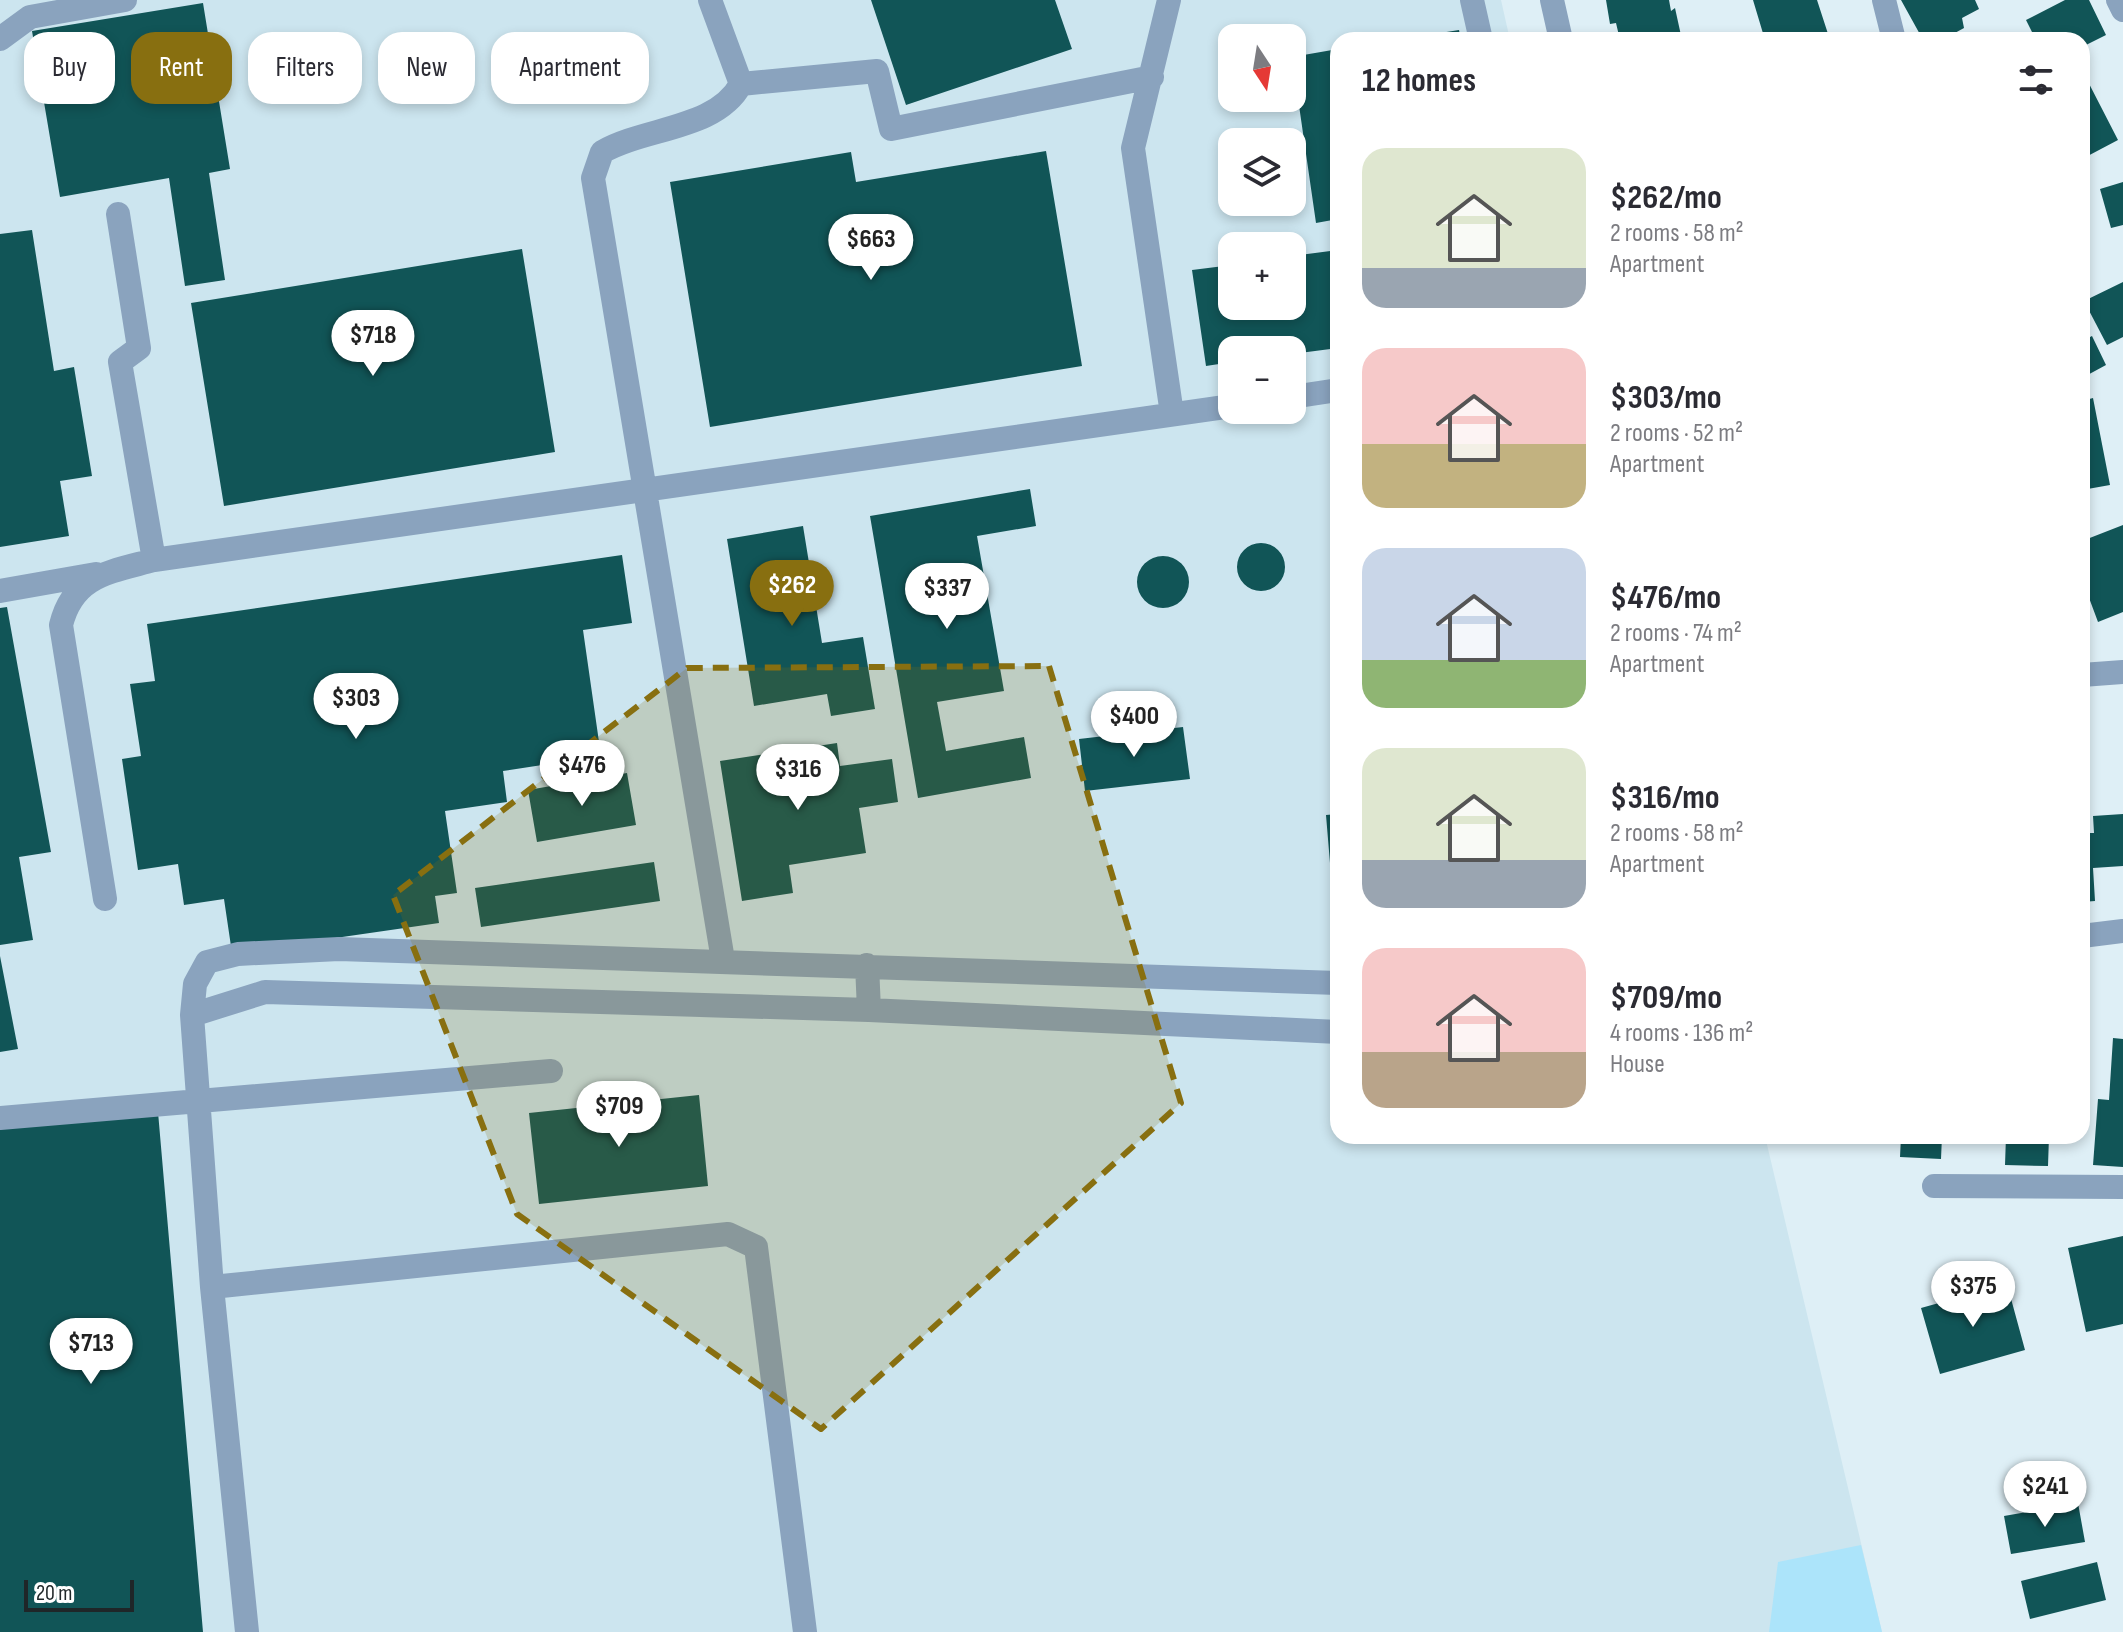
<!DOCTYPE html>
<meta charset="utf-8">
<style>
:root{--surface:#fff;--page:#f7f7f7;--text:#2b2b33;--muted:#7c7c81;--accent:#886f10}
body{margin:0;font-family:"Sofia Sans Condensed",sans-serif;background:var(--page);color:var(--text);height:100vh;display:flex;flex-direction:column;font-size:30px;white-space:nowrap}
*{box-sizing:border-box;margin:0}
p{font-size:26px;color:var(--muted)}
.icon{flex:none;width:44px;height:44px;fill:none;stroke:currentColor;stroke-width:2;stroke-linecap:round;stroke-linejoin:round}
.map{position:relative;flex:1;overflow:hidden}
.sheet{position:absolute;left:1330px;top:32px;width:760px;height:1112px;display:flex;flex-direction:column;background:var(--surface);border-radius:24px;box-shadow:0 4px 12px #0003}
.sheet>*{flex:none}
.hud{position:absolute;left:24px;top:32px;width:760px;height:72px;display:flex;gap:16px}
.needle{width:52px;rotate:168deg}
.controls{position:absolute;left:1218px;top:24px;display:grid;gap:16px}
.controls a{display:grid;place-items:center;width:88px;height:88px;border-radius:16px;background:var(--surface);box-shadow:0 4px 12px #0003;font-size:40px}
.scale{position:absolute;left:24px;bottom:20px;width:110px;box-sizing:border-box;padding-left:8px;border:4px solid #1f2628;border-top:0;font-size:22px;line-height:28px;white-space:nowrap;color:#1f2628;-webkit-text-stroke:6px #fff;paint-order:stroke}
.price{position:absolute;translate:-50% -68px;padding:0 18px;border-radius:28px;background:#fff;color:#222;font-size:26px;line-height:52px;filter:drop-shadow(0 2px 4px #0008)}
.price::after{content:'';position:absolute;left:50%;top:48px;width:24px;height:18px;margin-left:-12px;background:inherit;clip-path:polygon(0 0,100% 0,50% 100%)}
.price.active{background:var(--accent);color:#fff}
ul{padding:0;list-style:none}
li{display:flex;align-items:center;gap:24px;height:200px;padding:0 32px}
li span{display:grid;place-items:center;flex:none;width:224px;height:160px;border-radius:24px;color:#555}
li>.icon{margin-inline-start:auto}
span .icon{width:96px;height:96px;fill:#fffc;stroke-width:1}
li b{font-size:34px}
h2{display:flex;justify-content:space-between;align-items:center;height:96px;padding:0 32px;font-size:34px}
.tag{padding:0 28px;border-radius:24px;background:var(--surface);box-shadow:0 4px 12px #0003;font-size:28px;line-height:72px}
.tag.active{background:var(--accent);color:#fff}
.map>svg:first-child{display:block}
.built{fill:#cce5ef;fill-rule:evenodd}
.green{fill:#ace4fa}
.building{fill:#115557}
.lines{fill:none;stroke-linecap:round;stroke-linejoin:round}
.minor{stroke:#8aa3be;stroke-width:24}
.marked{fill:#886f10;fill-opacity:0.2;stroke:#886f10;stroke-width:6;stroke-dasharray:16 10;stroke-linejoin:round}
</style>
<div class="map">
<svg width="2123" height="1632" viewBox="0 0 2123 1632">
<rect width="100%" height="100%" fill="#deeff6"/>
<!-- built -->
<path class="built" d="M0,0H1501L1510,40H1338V1136H1765L1882,1632H0ZM1232,38H1292V98H1232ZM1232,142H1292V202H1232ZM1232,246H1292V306H1232ZM1232,350H1292V410H1232Z"/>
<!-- green -->
<path class="green" d="M1861,1545L1882,1632H1769L1778,1562Z"/>
<!-- building -->
<path class="building" d="M871,0H1055L1072,49L906,105Z
M1606,0H1669L1671,11L1675,8L1682,40H1620L1616,23L1610,24Z
M1753,0H1817L1830,40H1765Z
M1901,0H1975L1979,9L1962,18L1964,28L1942,40H1933L1931,36L1922,38Z
M2065,0H2089L2106,35L2082,47V40H2036L2026,20Z
M203,3L230,169L209,173L225,280L185,286L169,178L60,197L32,31Z
M1459,30L1461,40H1409V38Z
M1338,49V219L1316,223L1292,57Z
M2082,70L2118,140L2082,159Z
M1046,151L1082,366L710,427L670,182L851,152L856,182Z
M2123,182V225L2111,228L2100,189Z
M32,230L54,371L74,367L92,476L60,481L69,536L0,547V234Z
M522,249L555,452L224,506L191,303Z
M1338,250V348L1292,354V350H1232V362L1206,366L1192,270L1232,265V306H1292V256Z
M2123,282V337L2107,345L2084,301Z
M2092,336L2106,365L2082,378V341Z
M2093,398L2110,485L2082,490V401Z
M1030,489L1036,526L977,536L1004,691L937,702L946,751L1024,737L1031,778L918,798L870,516Z
M2123,525V612L2098,622L2082,579V541Z
M803,526L822,643L863,637L875,709L831,716L827,694L754,706L727,539Z
M1237 567a24 24 0 1 1 48 0a24 24 0 1 1-48 0Z
M622,555L632,623L583,630L601,756L503,771L507,802L445,811L457,893L435,896L439,923L232,953L224,899L184,905L178,864L138,870L122,759L141,756L130,684L155,681L147,624Z
M1137 582a26 26 0 1 1 52 0a26 26 0 1 1-52 0Z
M7,607L51,852L19,857L33,940L0,945V608Z
M1183,727L1190,779L1085,791L1079,739Z
M837,743L840,766L892,759L898,802L859,808L866,853L789,865L793,893L742,901L720,761Z
M627,773L636,825L537,842L528,790Z
M1338,814V863H1330L1326,815Z
M2123,814V866L2093,868L2095,901L2082,902V833H2094L2093,816Z
M654,862L660,901L481,927L475,888Z
M0,956L18,1049L0,1052Z
M2113,1038L2123,1039V1167L2093,1165L2098,1099L2109,1100Z
M699,1095L708,1186L539,1204L529,1113Z
M158,1112L203,1632H0V1126Z
M1901,1136H1942L1941,1159L1900,1157Z
M2006,1136H2049L2048,1166L2005,1165Z
M2123,1236V1324L2086,1332L2068,1248Z
M2007,1284L2025,1350L1940,1374L1921,1308Z
M2078,1503L2085,1542L2011,1554L2004,1516Z
M2097,1562L2106,1600L2030,1619L2021,1581Z"/>
<g class="lines">
<!-- minor -->
<path class="minor" d="M710,0L741,84L877,71L891,129L1152,77
M1169,0L1133,148L1172,414
M1472,0L1481,40
M1552,0L1561,40
M1884,0L1894,40
M2118,0L2123,10
M0,39L30,17L125,0
M118,214L139,348L120,362L154,560
M1292,397L1338,390
M0,591L96,574
M2082,675L2123,672
M105,899L61,625C73,575 110,572 154,560L1232,406
M2082,936L2123,931
M723,960L593,178L602,152C645,127 716,130 741,84
M867,965L869,1010
M192,1015L265,992L869,1010L1338,1032
M0,1118L551,1071
M1934,1186L2123,1187
M212,1287L728,1234L756,1247L805,1632
M247,1632L212,1287L192,1015L195,984L207,962L238,954L339,949L1338,983"/>
</g>
<!-- marked area -->
<path class="marked" d="M1049,666L1181,1103L821,1429L517,1214L393,895L687,668Z"/>
</svg>
<div class="controls">
<a><svg class="needle" viewBox="-14 -14 28 28"><path d="M0-13l5 13h-10z" fill="#e53935"/><path d="M0 13l5-13h-10z" fill="#7c7c81"/></svg></a>
<a><svg class="icon" aria-label="layers" viewBox="0 0 24 24"><path d="M12 4l9 5-9 5-9-5zM3 14l9 5 9-5"/></svg></a>
<a>+</a>
<a>−</a>
</div>
<div class="scale">20 m</div>
<b class="price" style="left:871px;top:282px">$663</b>
<b class="price" style="left:373px;top:378px">$718</b>
<b class="price active" style="left:792px;top:628px">$262</b>
<b class="price" style="left:947px;top:631px">$337</b>
<b class="price" style="left:356px;top:741px">$303</b>
<b class="price" style="left:1134px;top:759px">$400</b>
<b class="price" style="left:582px;top:808px">$476</b>
<b class="price" style="left:798px;top:812px">$316</b>
<b class="price" style="left:619px;top:1149px">$709</b>
<b class="price" style="left:1973px;top:1329px">$375</b>
<b class="price" style="left:91px;top:1386px">$713</b>
<b class="price" style="left:2045px;top:1529px">$241</b>
<div class="hud">
<a class="tag">Buy</a>
<a class="tag active">Rent</a>
<a class="tag">Filters</a>
<a class="tag">New</a>
<a class="tag">Apartment</a>
</div>
<section class="sheet">
<h2>12 homes<svg class="icon" aria-label="filters" viewBox="0 0 24 24"><path d="M4 7h16M4 17h16"/><circle cx="9" cy="7" r="2"/><circle cx="15" cy="17" r="2"/></svg></h2>
<ul>
<li><span style="background:linear-gradient(#dfe7d0 75%,#9aa5b1 0)"><svg class="icon" aria-label="home" viewBox="0 0 24 24"><path d="M3 11l9-7 9 7M6 9v11h12V9"/></svg></span><div><b>$262/mo</b><p>2 rooms · 58 m²</p><p>Apartment</p></div></li>
<li><span style="background:linear-gradient(#f6c9c9 60%,#c2b280 0)"><svg class="icon" aria-label="home" viewBox="0 0 24 24"><path d="M3 11l9-7 9 7M6 9v11h12V9"/></svg></span><div><b>$303/mo</b><p>2 rooms · 52 m²</p><p>Apartment</p></div></li>
<li><span style="background:linear-gradient(#c9d6e8 70%,#8fb573 0)"><svg class="icon" aria-label="home" viewBox="0 0 24 24"><path d="M3 11l9-7 9 7M6 9v11h12V9"/></svg></span><div><b>$476/mo</b><p>2 rooms · 74 m²</p><p>Apartment</p></div></li>
<li><span style="background:linear-gradient(#dfe7d0 70%,#9aa5b1 0)"><svg class="icon" aria-label="home" viewBox="0 0 24 24"><path d="M3 11l9-7 9 7M6 9v11h12V9"/></svg></span><div><b>$316/mo</b><p>2 rooms · 58 m²</p><p>Apartment</p></div></li>
<li><span style="background:linear-gradient(#f6c9c9 65%,#b9a48a 0)"><svg class="icon" aria-label="home" viewBox="0 0 24 24"><path d="M3 11l9-7 9 7M6 9v11h12V9"/></svg></span><div><b>$709/mo</b><p>4 rooms · 136 m²</p><p>House</p></div></li>
</ul>
</section>
</div>
